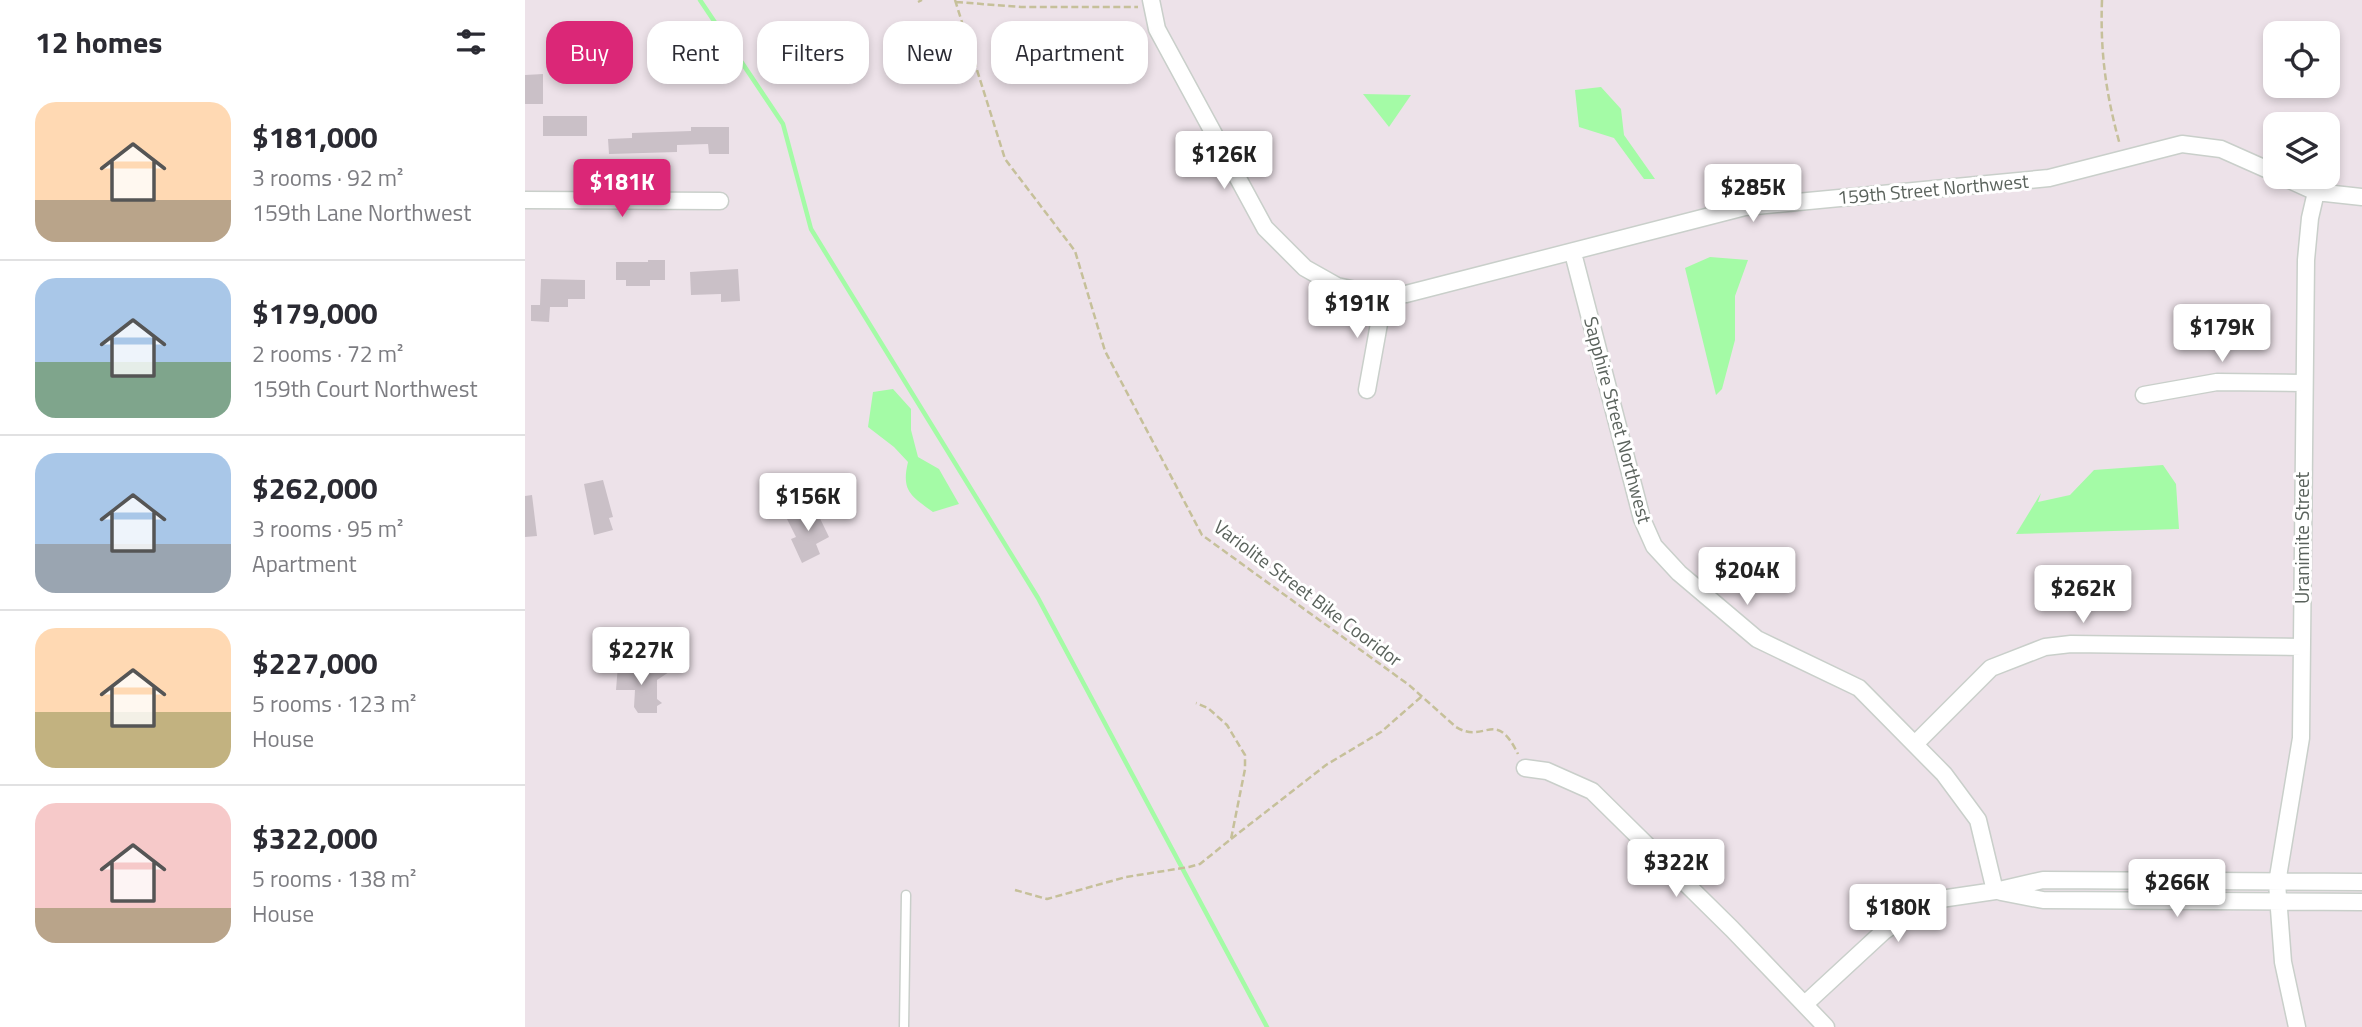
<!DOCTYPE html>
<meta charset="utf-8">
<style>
:root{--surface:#fff;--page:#f2f2f3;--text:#2b2b33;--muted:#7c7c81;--line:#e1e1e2;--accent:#db2777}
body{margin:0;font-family:"Titillium Web",sans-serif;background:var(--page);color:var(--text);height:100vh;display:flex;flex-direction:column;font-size:26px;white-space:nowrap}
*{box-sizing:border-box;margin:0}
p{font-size:23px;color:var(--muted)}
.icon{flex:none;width:38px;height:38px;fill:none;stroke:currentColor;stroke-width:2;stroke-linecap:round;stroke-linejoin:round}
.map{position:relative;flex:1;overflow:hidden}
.drawer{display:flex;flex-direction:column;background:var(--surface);width:525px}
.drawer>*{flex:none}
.guide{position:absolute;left:21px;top:21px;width:665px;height:63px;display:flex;gap:14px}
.controls{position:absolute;left:1738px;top:21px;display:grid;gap:14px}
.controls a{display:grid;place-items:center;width:77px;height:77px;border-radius:14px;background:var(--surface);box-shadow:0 4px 10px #0003;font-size:35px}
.price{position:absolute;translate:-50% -60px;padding:0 16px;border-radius:7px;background:#fff;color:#222;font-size:23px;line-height:46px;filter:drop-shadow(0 2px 4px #0008)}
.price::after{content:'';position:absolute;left:50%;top:42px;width:21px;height:16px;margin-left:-10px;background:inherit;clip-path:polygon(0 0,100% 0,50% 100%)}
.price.active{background:var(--accent);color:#fff}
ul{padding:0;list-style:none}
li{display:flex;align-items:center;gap:21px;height:175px;padding:0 35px}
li+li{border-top:2px solid var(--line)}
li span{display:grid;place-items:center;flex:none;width:196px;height:140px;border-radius:21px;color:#555}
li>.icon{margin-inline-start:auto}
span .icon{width:84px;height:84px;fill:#fffc;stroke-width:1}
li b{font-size:30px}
h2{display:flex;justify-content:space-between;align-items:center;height:84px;padding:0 35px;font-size:30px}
.chip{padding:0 24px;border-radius:21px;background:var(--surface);box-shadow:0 4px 10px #0003;font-size:24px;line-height:63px}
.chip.active{background:var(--accent);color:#fff}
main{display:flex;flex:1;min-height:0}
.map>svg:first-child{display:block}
.water{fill:#a4fba6}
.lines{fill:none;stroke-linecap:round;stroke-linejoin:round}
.stream{stroke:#a4fba6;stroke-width:4.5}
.building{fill:#cac0c7}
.service-casing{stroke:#c9cfca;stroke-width:11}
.minor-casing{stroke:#c9cfca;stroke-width:19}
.path{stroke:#c6c09a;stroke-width:2.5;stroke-dasharray:7 3.5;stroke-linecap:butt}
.service{stroke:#fff;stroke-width:8}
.minor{stroke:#fff;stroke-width:16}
.labels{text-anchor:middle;stroke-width:6;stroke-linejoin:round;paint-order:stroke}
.street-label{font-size:19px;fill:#5a625c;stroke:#fff}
</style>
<main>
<section class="drawer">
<h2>12 homes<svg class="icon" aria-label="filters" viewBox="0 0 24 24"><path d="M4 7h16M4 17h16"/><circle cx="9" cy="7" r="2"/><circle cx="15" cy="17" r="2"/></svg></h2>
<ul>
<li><span style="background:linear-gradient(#ffd9b3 70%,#b9a48a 0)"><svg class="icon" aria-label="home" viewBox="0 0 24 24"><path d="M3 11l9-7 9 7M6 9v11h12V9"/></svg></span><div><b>$181,000</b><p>3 rooms · 92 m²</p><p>159th Lane Northwest</p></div></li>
<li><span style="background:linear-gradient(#a9c7e8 60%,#7fa58c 0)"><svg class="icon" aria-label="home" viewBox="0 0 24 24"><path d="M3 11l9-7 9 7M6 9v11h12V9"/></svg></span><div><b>$179,000</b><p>2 rooms · 72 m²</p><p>159th Court Northwest</p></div></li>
<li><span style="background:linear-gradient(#a9c7e8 65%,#9aa5b1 0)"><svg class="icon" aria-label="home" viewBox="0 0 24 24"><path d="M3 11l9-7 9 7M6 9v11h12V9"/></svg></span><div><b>$262,000</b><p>3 rooms · 95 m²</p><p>Apartment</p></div></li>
<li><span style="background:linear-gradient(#ffd9b3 60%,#c2b280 0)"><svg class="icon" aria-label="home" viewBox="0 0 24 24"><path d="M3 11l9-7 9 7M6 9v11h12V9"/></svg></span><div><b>$227,000</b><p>5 rooms · 123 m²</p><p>House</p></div></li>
<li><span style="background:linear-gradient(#f6c9c9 75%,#b9a48a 0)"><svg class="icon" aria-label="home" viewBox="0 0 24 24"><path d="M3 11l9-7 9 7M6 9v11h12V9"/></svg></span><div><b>$322,000</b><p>5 rooms · 138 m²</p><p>House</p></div></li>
</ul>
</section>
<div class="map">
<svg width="1837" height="1027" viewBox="0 0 1837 1027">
<rect width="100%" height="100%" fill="#ede2e9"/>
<!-- water -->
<path class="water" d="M1076,87L1096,109L1099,135L1130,179H1119L1089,138L1054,127L1050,90Z
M838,94L886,95L864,127Z
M1185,257L1223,260L1210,296V340L1197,389L1191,395L1160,268Z
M368,389L386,409V430L393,457L414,469L434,504L408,512C386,496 376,491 383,462L369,447L343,427L348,392Z
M1638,465L1651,484L1654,529L1491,534L1516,493L1513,502L1545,495L1569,470Z"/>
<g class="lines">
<!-- stream -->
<path class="stream" d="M175,0L258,124L286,229L513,598L742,1027"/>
</g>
<!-- building -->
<path class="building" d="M18,74V104H0V75Z
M18,116H62V136H18Z
M166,127H204V154H184L183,144L152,145V152L84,154L83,139L107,138V133L166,131Z
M123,260H140V280H125V286H101V280H91V262H123Z
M213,269L215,301L196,302V294L166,295L165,272Z
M16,279L60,280V299H43V307H25L24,322L6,321V305H15Z
M78,480L88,517L84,518L88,530L69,535L59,484Z
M7,495L12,536L0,537V496Z
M289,506L304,537L291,544L295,554L277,563L266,539L271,537L262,519Z
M93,665H112L111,673L147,670L132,680V699L137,703L132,706V713H113L109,707L110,690H91Z"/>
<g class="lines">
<defs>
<path id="service" d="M379,1027L381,895"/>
<path id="minor" d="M626,0L632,29L740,228L780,268L812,286L859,296L881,294L1220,207L1524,178L1657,144L1696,149L1750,173
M1758,177L1791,192L1837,197
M0,200L195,201
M1048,253L1117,519L1129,546L1154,573L1232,639L1334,688L1419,774L1453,820L1470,891
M842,390L859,296
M1619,395L1692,382L1778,383
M1390,744L1466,668L1520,647L1546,644L1777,647
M1000,768L1022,771L1067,791L1207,929L1301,1027
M1476,892L1518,900L1837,902
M1280,1004L1358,932L1402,901L1470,891L1518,880L1837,882
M1772,1027L1758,962L1752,883L1776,738L1781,260L1785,218L1791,192"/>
</defs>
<!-- service casing -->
<use href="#service" class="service-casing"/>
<!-- minor casing -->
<use href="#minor" class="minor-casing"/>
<!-- path -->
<path class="path" d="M430,0L480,159L550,251L580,351L677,535L884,685L931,727C960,745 970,707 993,754
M1577,0C1575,52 1581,95 1595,145
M393,2L397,0
M431,2L496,7H613
M706,839L801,765L856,732L896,697
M490,890L522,899L601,877L664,867L675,864L706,839L720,769V755L702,725L683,708L671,703"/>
<!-- service -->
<use href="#service" class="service"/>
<!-- minor -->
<use href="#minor" class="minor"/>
</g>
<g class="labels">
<!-- street labels -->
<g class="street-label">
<text transform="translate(1408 189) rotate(-5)" y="7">159th Street Northwest</text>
<text transform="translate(1093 420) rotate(75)" y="7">Sapphire Street Northwest</text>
<text transform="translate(1777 538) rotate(-90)" y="7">Uranimite Street</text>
<text transform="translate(783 593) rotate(37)" y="7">Variolite Street Bike Cooridor</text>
</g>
</g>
</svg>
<div class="controls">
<a><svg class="icon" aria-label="locate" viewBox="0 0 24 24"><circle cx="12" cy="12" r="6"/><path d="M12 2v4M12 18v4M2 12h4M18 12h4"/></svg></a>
<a><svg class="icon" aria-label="layers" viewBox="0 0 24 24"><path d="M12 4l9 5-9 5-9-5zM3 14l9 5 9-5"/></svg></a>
</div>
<b class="price" style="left:699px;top:191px">$126K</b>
<b class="price active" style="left:97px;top:219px">$181K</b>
<b class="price" style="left:1228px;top:224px">$285K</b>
<b class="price" style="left:832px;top:340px">$191K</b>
<b class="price" style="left:1697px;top:364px">$179K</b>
<b class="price" style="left:283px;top:533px">$156K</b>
<b class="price" style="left:1222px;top:607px">$204K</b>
<b class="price" style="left:1558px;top:625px">$262K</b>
<b class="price" style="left:116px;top:687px">$227K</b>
<b class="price" style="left:1151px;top:899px">$322K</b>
<b class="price" style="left:1652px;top:919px">$266K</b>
<b class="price" style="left:1373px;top:944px">$180K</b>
<div class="guide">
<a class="chip active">Buy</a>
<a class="chip">Rent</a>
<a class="chip">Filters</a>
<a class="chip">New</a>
<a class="chip">Apartment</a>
</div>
</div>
</main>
